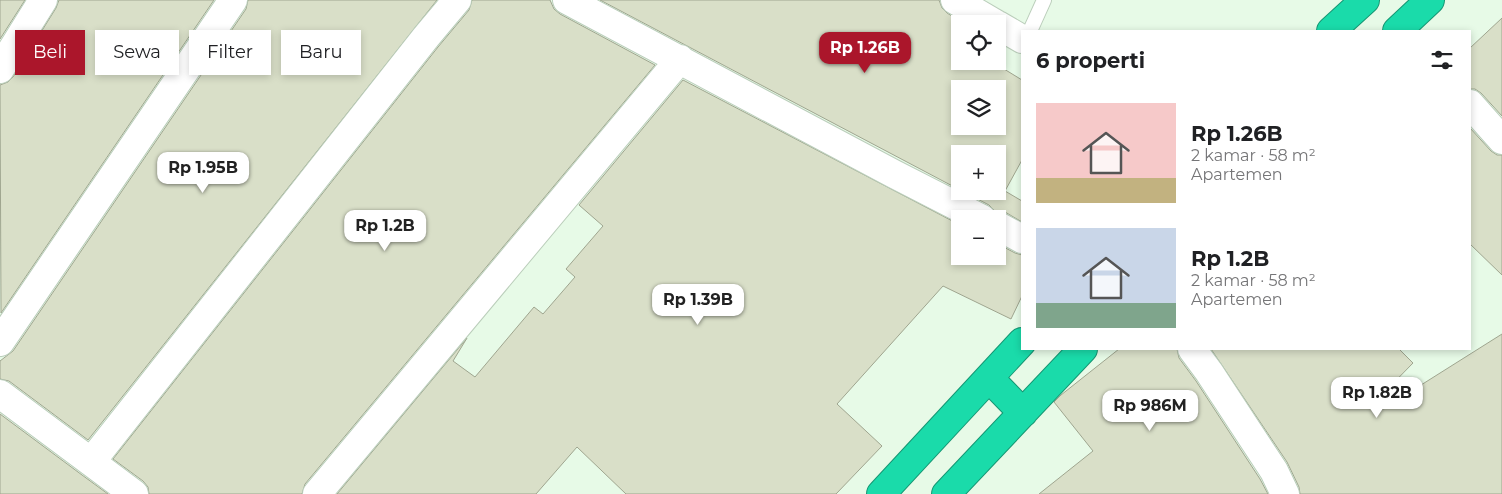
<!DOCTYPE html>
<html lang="id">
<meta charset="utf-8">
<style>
:root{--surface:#fff;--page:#f2f2f2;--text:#202124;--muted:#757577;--accent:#ab162b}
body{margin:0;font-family:Montserrat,sans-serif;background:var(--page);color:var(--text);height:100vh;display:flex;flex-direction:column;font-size:19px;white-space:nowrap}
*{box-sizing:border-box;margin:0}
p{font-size:16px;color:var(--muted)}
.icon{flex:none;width:28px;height:28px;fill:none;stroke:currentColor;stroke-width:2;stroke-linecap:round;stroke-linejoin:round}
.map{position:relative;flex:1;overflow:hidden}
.sheet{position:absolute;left:1021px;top:30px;width:450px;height:320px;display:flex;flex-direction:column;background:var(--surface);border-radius:0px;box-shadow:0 2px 8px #0003}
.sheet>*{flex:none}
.guide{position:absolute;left:15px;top:30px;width:475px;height:45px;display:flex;gap:10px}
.controls{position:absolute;left:951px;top:15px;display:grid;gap:10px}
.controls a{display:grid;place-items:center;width:55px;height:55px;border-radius:0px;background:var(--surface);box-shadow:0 2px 8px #0003;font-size:25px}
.price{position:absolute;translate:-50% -42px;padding:0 11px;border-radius:10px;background:#fff;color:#222;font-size:16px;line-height:32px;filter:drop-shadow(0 1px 2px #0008)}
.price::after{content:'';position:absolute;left:50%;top:30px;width:15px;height:11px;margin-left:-8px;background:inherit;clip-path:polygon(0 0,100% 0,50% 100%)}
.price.on{background:var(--accent);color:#fff}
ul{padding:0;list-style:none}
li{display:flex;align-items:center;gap:15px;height:125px;padding:0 15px}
li span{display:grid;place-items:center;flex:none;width:140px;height:100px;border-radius:0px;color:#555}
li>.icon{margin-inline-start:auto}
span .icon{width:60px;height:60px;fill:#fffc;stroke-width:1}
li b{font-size:21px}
h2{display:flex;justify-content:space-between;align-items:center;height:60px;padding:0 15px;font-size:21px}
.chip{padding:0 18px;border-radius:0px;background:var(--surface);box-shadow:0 2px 8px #0003;font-size:18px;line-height:45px}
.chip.on{background:var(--accent);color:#fff}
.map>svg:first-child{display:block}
.building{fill:#d9dfc8;stroke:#9fa58f;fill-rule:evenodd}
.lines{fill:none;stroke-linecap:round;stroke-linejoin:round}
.lane-casing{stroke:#bbcebb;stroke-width:16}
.street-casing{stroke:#bbcebb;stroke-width:30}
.highway-casing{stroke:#169673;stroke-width:30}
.lane{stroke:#fff;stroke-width:14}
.street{stroke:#fff;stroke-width:28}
.highway{stroke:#1adbaa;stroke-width:28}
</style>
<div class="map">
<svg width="1502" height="494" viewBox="0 0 1502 494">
<rect width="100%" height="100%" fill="#e7fae7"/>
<!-- building -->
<path class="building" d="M0,0H25L0,39Z
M59,0H214L1,313L0,85L8,82L13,77L56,8Z
M248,0H437L88,440L9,381L0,379V361L13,351L246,9Z
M472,0H550L554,9L560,14L655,65L305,484L302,494H149L148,487L143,481L113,459L438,47L469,10Z
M600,0H939L942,8L947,13L960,21V61H991L1022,80V160L1005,191L1022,201V222L1005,212L995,211L989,205L962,191H998V154H960V190ZM960,89H998V126H960Z
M1502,18V116L1481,93L1475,89H1470V48Z
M683,80L960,225V256H998V244L1015,253L1022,255V296L1011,319L943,286L837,404L882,446L836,494H626L577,447L536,494H337L467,338L453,361L475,377L534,307L543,314L575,277L566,269L603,226L579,205Z
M1470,128L1491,151L1497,155H1502V275L1470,244Z
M1502,334V494H1300L1299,487L1287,462L1211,349H1399L1413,363L1370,407L1375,414Z
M1119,349H1177L1179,358L1196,381L1260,479L1268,494H1039L1093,451L1054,402L1061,395Z
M0,414L82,475L108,494H0Z"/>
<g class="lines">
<defs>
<path id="lane" d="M1030,31L1044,0"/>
<path id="street" d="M567,0L894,174L982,219
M955,0L996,24
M998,25L1022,39
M0,69L43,0
M1470,104L1502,140
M998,226L1022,239
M0,342L233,0
M1192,349L1209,372L1274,471L1285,494
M0,394L134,494
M91,462L426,37L457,0
M317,494L680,59"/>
<path id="highway" d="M1331,31L1365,0
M1397,31L1430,0
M989,378L1023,413
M881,494L1022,342
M946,494L1083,349"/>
</defs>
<!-- lane casing -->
<use href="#lane" class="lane-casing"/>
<!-- street casing -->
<use href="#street" class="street-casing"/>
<!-- highway casing -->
<use href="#highway" class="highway-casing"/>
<!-- lane -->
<use href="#lane" class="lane"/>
<!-- street -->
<use href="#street" class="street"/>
<!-- highway -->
<use href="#highway" class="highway"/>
</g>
</svg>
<div class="controls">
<a><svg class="icon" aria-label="locate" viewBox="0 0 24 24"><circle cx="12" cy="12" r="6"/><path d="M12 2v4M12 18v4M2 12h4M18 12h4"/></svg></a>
<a><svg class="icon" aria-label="layers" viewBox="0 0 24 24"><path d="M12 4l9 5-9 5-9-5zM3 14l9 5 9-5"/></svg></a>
<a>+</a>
<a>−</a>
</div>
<b class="price on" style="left:865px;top:74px">Rp 1.26B</b>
<b class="price" style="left:203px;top:194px">Rp 1.95B</b>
<b class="price" style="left:385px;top:252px">Rp 1.2B</b>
<b class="price" style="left:698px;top:326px">Rp 1.39B</b>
<b class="price" style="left:1377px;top:419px">Rp 1.82B</b>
<b class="price" style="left:1150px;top:432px">Rp 986M</b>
<div class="guide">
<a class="chip on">Beli</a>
<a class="chip">Sewa</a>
<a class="chip">Filter</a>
<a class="chip">Baru</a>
</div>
<section class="sheet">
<h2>6 properti<svg class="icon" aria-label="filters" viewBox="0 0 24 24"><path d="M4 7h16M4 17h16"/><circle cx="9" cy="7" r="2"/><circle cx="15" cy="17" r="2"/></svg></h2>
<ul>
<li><span style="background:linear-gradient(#f6c9c9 75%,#c2b280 0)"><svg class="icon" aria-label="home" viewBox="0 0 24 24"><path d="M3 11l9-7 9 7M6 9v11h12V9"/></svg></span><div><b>Rp 1.26B</b><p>2 kamar · 58 m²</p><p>Apartemen</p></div></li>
<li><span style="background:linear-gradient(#c9d6e8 75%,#7fa58c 0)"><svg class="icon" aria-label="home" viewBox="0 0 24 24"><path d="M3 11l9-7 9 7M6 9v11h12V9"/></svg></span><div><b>Rp 1.2B</b><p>2 kamar · 58 m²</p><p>Apartemen</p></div></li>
</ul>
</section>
</div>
